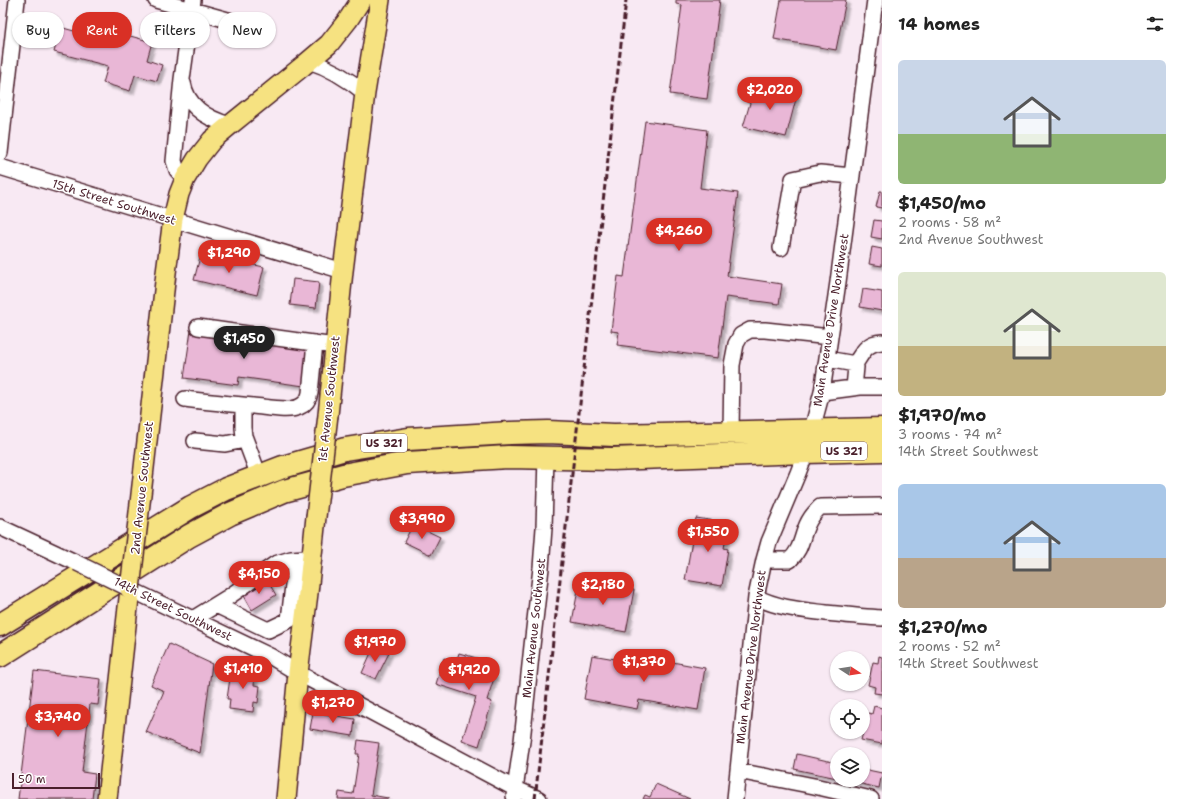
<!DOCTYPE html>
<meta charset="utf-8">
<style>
:root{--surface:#fff;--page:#f2f2f2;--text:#222;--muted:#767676;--accent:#d93025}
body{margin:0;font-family:"Shantell Sans",sans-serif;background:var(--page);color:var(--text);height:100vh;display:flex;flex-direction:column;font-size:15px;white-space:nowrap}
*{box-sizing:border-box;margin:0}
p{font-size:13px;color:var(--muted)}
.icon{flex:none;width:22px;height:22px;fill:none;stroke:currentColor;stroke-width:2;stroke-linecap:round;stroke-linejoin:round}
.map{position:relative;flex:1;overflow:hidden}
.details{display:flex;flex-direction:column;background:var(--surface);width:300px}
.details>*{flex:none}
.top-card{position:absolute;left:12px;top:12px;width:380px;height:36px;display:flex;gap:8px}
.needle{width:26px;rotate:102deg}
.buttons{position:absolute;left:830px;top:651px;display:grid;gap:8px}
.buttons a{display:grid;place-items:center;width:40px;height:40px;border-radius:50%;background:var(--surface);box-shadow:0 1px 3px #0004;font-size:20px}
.scale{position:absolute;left:12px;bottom:10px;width:88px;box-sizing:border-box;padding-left:4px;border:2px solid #4a1f2b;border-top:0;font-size:11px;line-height:14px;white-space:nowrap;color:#4a1f2b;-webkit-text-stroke:3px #fff;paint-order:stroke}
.price{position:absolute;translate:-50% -34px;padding:0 9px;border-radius:14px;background:var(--accent);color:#fff;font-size:13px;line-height:26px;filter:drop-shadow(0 1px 2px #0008)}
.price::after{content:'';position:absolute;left:50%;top:24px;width:12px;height:9px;margin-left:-6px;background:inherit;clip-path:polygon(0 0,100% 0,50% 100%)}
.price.selected{background:#222;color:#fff}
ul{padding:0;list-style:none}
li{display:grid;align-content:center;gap:8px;height:212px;padding:0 16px}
li span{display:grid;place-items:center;height:124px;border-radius:6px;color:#555}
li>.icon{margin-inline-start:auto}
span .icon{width:72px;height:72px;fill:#fffc;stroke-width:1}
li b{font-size:17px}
h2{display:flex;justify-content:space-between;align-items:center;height:48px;padding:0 16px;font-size:17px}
.tag{padding:0 14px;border-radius:18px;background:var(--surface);box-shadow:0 1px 3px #0004;font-size:14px;line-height:36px}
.tag.selected{background:var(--accent);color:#fff}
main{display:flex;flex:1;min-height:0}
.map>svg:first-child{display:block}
.building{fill:#e9b7d6;stroke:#4a1f2b;filter:url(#shadow)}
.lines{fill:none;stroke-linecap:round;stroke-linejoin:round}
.minor-casing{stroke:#4a1f2b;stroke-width:18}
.major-casing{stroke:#4a1f2b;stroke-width:22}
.highway-casing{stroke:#4a1f2b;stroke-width:25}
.minor{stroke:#fff;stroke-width:15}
.major{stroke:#f6e281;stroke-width:19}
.highway{stroke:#f6e281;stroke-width:22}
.rail{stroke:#4a1f2b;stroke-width:3;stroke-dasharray:6 3;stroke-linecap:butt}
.minor-bridge-casing{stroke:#4a1f2b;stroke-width:18;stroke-linecap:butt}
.major-bridge-casing{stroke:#4a1f2b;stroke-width:22;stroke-linecap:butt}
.minor-bridge{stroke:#fff;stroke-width:15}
.major-bridge{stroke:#f6e281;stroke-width:19}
.labels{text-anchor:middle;stroke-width:3;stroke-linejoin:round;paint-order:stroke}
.shield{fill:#fff;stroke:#80626b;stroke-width:1}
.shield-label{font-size:11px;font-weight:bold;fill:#4a1f2b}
.street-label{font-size:12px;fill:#4a1f2b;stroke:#fff}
</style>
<main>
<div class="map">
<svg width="882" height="799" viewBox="0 0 882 799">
<defs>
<filter id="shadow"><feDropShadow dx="3.5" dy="3.5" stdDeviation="1" flood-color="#0004"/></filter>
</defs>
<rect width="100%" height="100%" fill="#f8e9f3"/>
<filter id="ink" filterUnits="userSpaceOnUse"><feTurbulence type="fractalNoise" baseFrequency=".025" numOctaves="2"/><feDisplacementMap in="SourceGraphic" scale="8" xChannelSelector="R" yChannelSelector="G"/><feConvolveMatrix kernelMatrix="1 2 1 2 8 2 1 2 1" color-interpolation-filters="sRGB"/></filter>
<g filter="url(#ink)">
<!-- building -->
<path class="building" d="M676,0H720L707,99L670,94L682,5L676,4Z
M781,0H846L836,50L774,39Z
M56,26L103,39L105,29L152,42L147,60L162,65L157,81L135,75L130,91L103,83L108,66L54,52L57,41L53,39Z
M758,85L797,95L786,137L743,127L750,103L747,102L751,88L757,89Z
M645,121L707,130L700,188L738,193L727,276L782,284L779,304L726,297L718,358L617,345L619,332L611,331L618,276L624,277Z
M880,191H882V208L876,207Z
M874,220L882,221V239L871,237Z
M872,247L882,249V266L869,264Z
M201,253L264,267L257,295L194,280Z
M293,279L319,282L316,308L290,305Z
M863,289L882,292V311L860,307Z
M191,330L309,346L304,386L239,377L238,385L184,378Z
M696,518L729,523L724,548L728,549L722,586L685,580Z
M413,524L440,537L431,555L404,542Z
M580,579L634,590L626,632L572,622Z
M267,580L276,595L252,610L243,594Z
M169,644L212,664L200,753L146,732L164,691L151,685Z
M374,646L389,653L376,679L362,673Z
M459,653L480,659L477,669L495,675L487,700L492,702L479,746L462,740L476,697L436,684L444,658L456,662Z
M592,655L644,664L645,657L705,668L698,710L639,700L637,709L584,699Z
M879,656L882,657V694L874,693L875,687L868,685L873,662L878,663Z
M239,666L256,669L254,685L260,686L258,703L254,702L253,712L229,709L230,699H227L231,671L239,672Z
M34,671L101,679L98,705L90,704L82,772L95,774L92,799H18Z
M874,706L882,708V744L861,740L868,713L872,714Z
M313,712L355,719L353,736L310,729Z
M358,740L379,743L371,795L388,798V799H338L339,792L353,794L359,754H356Z
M797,754L837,763V778L794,769Z
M863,769L882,773L879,788L844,780H863Z
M656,784L690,799H643L645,795L650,797Z"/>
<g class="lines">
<defs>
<path id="minor" d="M156,0L242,24
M309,61C331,68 348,79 365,93
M183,83C187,107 208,119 230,125
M0,153L17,0
M0,167L343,271
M185,179L177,170L174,161L182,79L193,0
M781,248L793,179L820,173L852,176
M198,327L335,346
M827,359L855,364L856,367L854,388
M855,364C863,352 866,343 882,342
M822,392L860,387H882
M185,399C208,402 231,404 253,406C266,407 288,412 299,407C306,404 309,399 310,393L315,343
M243,405V428L244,436L259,476
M731,432L732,365L736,344L741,335L750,330H765L830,337
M195,441L225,444L245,440
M0,527L77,563
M764,560H790C801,550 801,539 807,525C810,518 815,512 820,507L882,506
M130,589L270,656L298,673L514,788L539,799
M756,597C777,608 802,610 826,613C845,615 863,617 882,618
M216,605L268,630L289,620L296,559
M193,619L227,598L275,564L291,559L305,558
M738,771L814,786L871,799
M514,796L522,741L532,646L541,568L544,528L546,457
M735,799L756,597L764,560L769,542L798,473L806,452L822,392L838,282L875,0"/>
<path id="major" d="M328,415L343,271L365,93L380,0
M138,521L166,273L173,219L179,194L185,179L197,159L212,140L230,125L303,66L329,44L348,20L361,0
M107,799L130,589
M286,799L298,673L308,593L316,517"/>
<path id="highway" d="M0,625L191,507L226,489L283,467L345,449L408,439L510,433L548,432L614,435L882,429
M0,656L189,536L230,514L284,491L343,475L407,463L508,457L612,459L806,452L882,450"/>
</defs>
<!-- minor casing -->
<use href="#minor" class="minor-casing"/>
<!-- major casing -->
<use href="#major" class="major-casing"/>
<!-- highway casing -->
<use href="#highway" class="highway-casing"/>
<!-- minor -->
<use href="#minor" class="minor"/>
<!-- major -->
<use href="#major" class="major"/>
<!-- highway -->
<use href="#highway" class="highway"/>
<!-- rail -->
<path class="rail" d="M535,799L626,0"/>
<defs>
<path id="minor-bridge" d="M77,563L130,589"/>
<path id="major-bridge" d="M316,517L328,415
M130,589L138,521"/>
</defs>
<!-- minor-bridge casing -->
<use href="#minor-bridge" class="minor-bridge-casing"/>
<!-- major-bridge casing -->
<use href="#major-bridge" class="major-bridge-casing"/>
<!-- minor-bridge -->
<use href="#minor-bridge" class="minor-bridge"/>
<!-- major-bridge -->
<use href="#major-bridge" class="major-bridge"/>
</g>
</g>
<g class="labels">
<!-- shield labels -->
<g class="shield">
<rect x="361" y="434" width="46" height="18" rx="3"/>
<rect x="821" y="442" width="46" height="18" rx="3"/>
</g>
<g class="shield-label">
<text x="384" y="447">US 321</text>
<text x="844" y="455">US 321</text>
</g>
<!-- street labels -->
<g class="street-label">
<text transform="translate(114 202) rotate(17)" y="4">15th Street Southwest</text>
<text transform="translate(831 320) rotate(-81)" y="4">Main Avenue Drive Northwest</text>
<text transform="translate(329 399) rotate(-84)" y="4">1st Avenue Southwest</text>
<text transform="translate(142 488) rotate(-84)" y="4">2nd Avenue Southwest</text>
<text transform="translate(173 609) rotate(26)" y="4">14th Street Southwest</text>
<text transform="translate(534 628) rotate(-84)" y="4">Main Avenue Southwest</text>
<text transform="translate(751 657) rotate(-83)" y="4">Main Avenue Drive Northwest</text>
</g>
</g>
</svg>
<div class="buttons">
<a><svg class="needle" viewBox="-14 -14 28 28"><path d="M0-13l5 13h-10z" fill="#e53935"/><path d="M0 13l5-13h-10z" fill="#767676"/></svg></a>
<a><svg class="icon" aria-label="locate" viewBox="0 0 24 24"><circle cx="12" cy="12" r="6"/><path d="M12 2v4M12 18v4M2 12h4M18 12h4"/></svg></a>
<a><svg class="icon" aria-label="layers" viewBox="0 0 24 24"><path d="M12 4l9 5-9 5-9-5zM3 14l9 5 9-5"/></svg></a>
</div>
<div class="scale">50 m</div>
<b class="price" style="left:770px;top:111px">$2,020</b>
<b class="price" style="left:679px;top:252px">$4,260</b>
<b class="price" style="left:229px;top:274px">$1,290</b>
<b class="price selected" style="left:244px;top:360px">$1,450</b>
<b class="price" style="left:422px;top:540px">$3,990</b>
<b class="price" style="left:708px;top:553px">$1,550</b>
<b class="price" style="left:259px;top:595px">$4,150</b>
<b class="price" style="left:603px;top:606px">$2,180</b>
<b class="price" style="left:375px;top:663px">$1,970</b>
<b class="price" style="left:644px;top:683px">$1,370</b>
<b class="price" style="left:243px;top:690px">$1,410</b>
<b class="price" style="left:469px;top:691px">$1,920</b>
<b class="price" style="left:333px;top:724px">$1,270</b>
<b class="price" style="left:58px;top:738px">$3,740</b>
<div class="top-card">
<a class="tag">Buy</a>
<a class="tag selected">Rent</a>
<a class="tag">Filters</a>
<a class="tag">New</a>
</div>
</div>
<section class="details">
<h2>14 homes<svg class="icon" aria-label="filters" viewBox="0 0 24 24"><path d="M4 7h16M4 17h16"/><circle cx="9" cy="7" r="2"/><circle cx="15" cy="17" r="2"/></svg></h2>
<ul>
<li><span style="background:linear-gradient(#c9d6e8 60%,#8fb573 0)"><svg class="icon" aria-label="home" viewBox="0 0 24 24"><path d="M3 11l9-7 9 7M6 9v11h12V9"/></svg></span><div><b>$1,450/mo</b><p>2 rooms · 58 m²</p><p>2nd Avenue Southwest</p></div></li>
<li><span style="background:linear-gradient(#dfe7d0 60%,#c2b280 0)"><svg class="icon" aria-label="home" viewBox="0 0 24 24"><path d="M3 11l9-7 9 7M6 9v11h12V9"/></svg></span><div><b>$1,970/mo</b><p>3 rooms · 74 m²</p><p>14th Street Southwest</p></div></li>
<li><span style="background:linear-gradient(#a9c7e8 60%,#b9a48a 0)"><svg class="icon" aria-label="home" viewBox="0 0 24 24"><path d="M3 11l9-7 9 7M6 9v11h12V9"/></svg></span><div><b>$1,270/mo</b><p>2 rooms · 52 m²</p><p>14th Street Southwest</p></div></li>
</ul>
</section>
</main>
